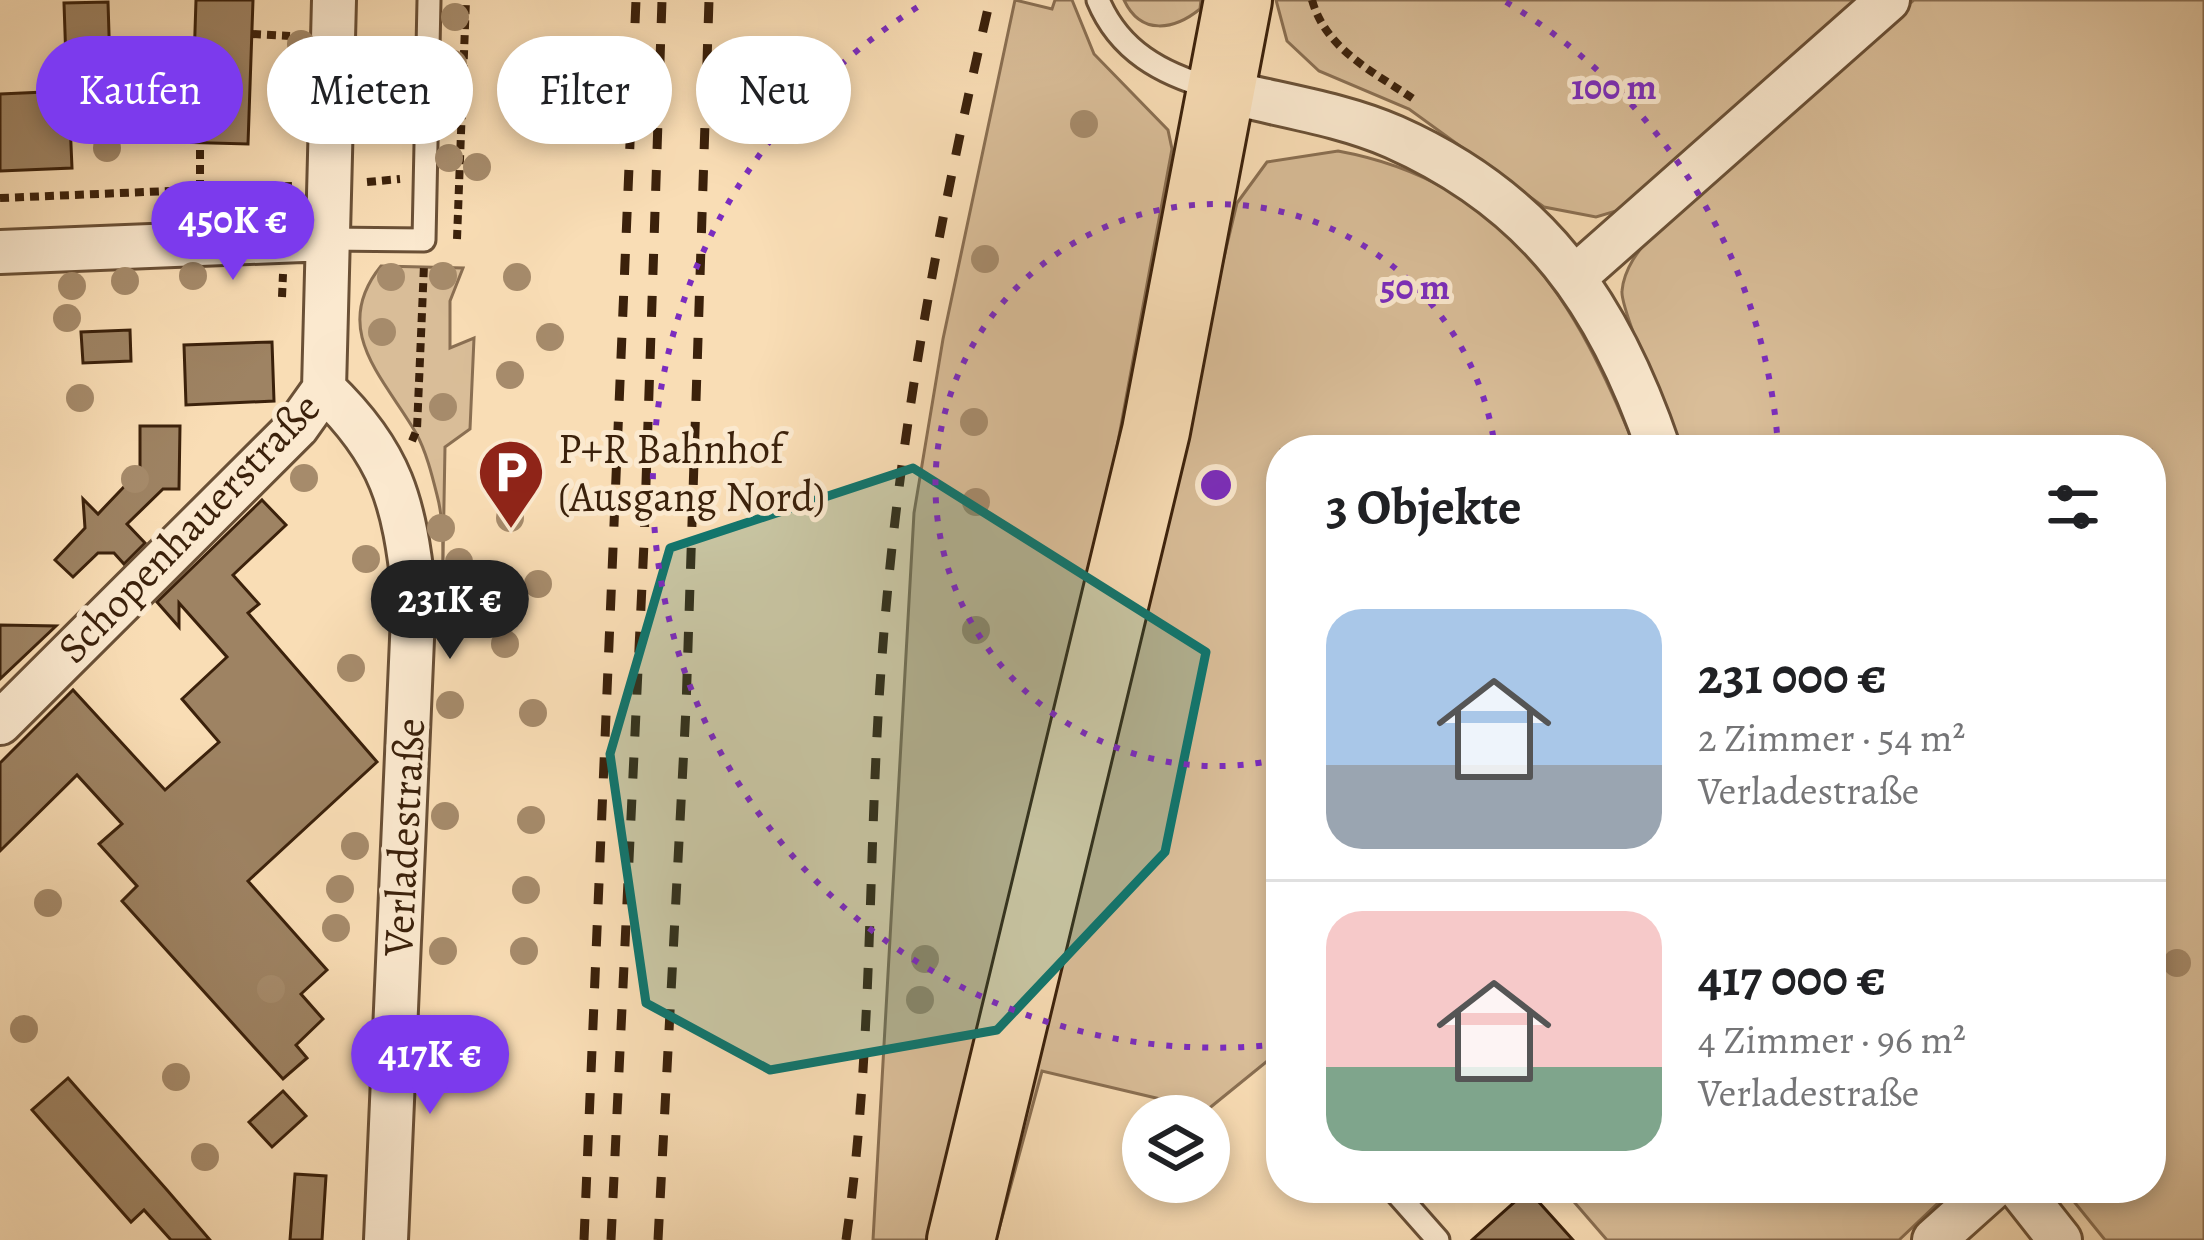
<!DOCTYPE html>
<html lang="de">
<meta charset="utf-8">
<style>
:root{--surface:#fff;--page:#f2f2f2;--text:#202124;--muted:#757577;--line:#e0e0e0;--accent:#7c3aed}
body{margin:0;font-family:Alegreya,serif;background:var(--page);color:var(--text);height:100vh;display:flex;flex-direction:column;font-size:45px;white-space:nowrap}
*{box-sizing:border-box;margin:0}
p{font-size:39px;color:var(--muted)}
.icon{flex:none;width:66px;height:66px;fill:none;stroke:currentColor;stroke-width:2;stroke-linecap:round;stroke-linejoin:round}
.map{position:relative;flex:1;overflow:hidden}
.drawer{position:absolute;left:1266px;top:435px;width:900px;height:768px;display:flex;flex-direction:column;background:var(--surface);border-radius:48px;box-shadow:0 6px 18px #0003}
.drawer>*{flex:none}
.top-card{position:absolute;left:36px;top:36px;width:1050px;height:108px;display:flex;gap:24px}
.fabs{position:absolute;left:1122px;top:1095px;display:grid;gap:24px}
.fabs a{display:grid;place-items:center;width:108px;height:108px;border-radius:50%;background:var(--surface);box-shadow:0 6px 18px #0003;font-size:60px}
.price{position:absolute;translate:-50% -102px;padding:0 27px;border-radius:42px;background:var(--accent);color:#fff;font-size:39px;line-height:78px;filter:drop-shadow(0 3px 6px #0008)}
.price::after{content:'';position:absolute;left:50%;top:72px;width:36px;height:27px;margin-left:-18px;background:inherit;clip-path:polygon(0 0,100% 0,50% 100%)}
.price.selected{background:#222;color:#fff}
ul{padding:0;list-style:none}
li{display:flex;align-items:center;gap:36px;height:300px;padding:0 60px}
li+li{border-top:3px solid var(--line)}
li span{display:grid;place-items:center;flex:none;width:336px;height:240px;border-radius:36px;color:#555}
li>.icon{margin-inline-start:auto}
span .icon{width:144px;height:144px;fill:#fffc;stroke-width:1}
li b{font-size:51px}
h2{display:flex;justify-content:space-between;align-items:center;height:144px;padding:0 60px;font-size:51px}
.tag{padding:0 42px;border-radius:54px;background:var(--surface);box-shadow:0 6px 18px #0003;font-size:42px;line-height:108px}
.tag.selected{background:var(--accent);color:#fff}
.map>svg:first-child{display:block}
.green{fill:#d9bd98;stroke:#8a6f52;stroke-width:3}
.building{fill:#9e8363;stroke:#3b210b;stroke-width:3}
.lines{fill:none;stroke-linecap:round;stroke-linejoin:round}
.lane-casing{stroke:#6a5036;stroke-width:27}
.street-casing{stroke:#6a5036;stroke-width:48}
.primary-casing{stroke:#3b210b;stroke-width:72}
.path{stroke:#3b210b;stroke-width:8;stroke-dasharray:9 6;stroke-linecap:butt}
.lane{stroke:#fbe9cf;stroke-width:21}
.street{stroke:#fbe9cf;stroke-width:42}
.primary{stroke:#f9ddb5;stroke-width:66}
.rail{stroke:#3b210b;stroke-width:9;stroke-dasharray:21 21;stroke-linecap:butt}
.tree{fill:#a68b6b}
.marked{fill:#0f766e;fill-opacity:0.2;stroke:#0f766e;stroke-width:9;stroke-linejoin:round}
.ring{fill:none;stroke:#7b2cbf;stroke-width:6;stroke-dasharray:6 12}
.labels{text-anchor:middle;stroke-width:10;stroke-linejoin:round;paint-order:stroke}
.poi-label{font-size:42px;fill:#3b210b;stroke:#fbe9cf;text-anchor:start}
.street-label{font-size:42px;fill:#3b210b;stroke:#fbe9cf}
.centre{fill:#7b2cbf;stroke:#fbe9cf;stroke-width:6}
.ring-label{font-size:36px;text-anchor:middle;font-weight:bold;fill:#7b2cbf;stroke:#fbe9cf;stroke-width:10;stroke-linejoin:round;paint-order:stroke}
</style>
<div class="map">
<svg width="2204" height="1240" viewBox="0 0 2204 1240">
<rect width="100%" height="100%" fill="#f9ddb5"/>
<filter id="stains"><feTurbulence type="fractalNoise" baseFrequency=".00167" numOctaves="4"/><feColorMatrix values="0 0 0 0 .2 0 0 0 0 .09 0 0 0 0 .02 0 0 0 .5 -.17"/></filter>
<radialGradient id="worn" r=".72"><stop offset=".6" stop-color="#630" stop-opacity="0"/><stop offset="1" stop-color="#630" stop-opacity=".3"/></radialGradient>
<!-- green -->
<path class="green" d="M1015,0L1052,9L1055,0H1072L1094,54L1168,130L1172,149L1110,485L932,1240H873L914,513L943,339Z
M1124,0H1201L1200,9C1174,30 1141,36 1124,0Z
M1276,0H1857L1623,209L1596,217L1544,207L1409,109L1319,71L1287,41Z
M1914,0H2204V1240H2105L2063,1188H2151V450H1679C1669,420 1620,309 1622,291C1624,268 1639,250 1653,233Z
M1338,151C1507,182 1577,302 1636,450H1281V1050L1207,1110L1042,1071L996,1240H988L1237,203L1267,162Z
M381,266L463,268L450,301V348L474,338L470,429L445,447L442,616C441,578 447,532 437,495C432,475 426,451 416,433C385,379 329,330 381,266Z
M1562,1188H1944L1938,1203L1899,1240H1607Z"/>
<!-- building -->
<path class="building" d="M196,0H253L248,144L138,141L137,92L193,93Z
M108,2L111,98L69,99L72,168L0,171V94L67,91L64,3Z
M130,330L131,361L83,363L81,332Z
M272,342L274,401L186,405L184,345Z
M140,426H180L179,489H163L127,524L145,543L124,564L114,553H98L73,577L55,560L85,528L83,499L98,514L140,470Z
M262,500L286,525L233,575L259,604L248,613L377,762L248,881L327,970L301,994L323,1019L296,1045L307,1058L283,1079L122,901L137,886L99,844L122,824L77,775L0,851V763L73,690L165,790L219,742L182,699L227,657L179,603V627L157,602Z
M0,625L56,626L0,679Z
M68,1078L167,1190L210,1240H171L144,1210L131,1222L32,1110Z
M283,1091L306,1116L272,1147L249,1122Z
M295,1174L326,1176L322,1240H290Z
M1528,1190L1573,1240H1472Z"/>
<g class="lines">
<defs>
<path id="lane" d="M1098,0C1119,51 1162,74 1212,88
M327,239L424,240L429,0
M1392,1188L1438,1240"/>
<path id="street" d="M1224,91C1279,105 1342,114 1394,137C1538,201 1609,303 1659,450
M0,252L327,239
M1576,276L1888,0
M324,389C392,454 404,502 414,593L386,1240
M0,723L297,427L324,389L334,0
M2019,1188L2060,1240
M1934,1240L1992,1188"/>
<path id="primary" d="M961,1240L1156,431L1238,0"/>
</defs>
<!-- lane casing -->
<use href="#lane" class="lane-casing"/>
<!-- street casing -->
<use href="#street" class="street-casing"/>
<!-- primary casing -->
<use href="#primary" class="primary-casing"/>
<!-- path -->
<path class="path" d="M1312,0C1326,50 1374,72 1415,100
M252,34L290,36
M367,182L400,179
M200,189V142
M0,198L292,186
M457,239L466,0
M282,297L283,274
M412,441L417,429L424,265"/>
<!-- lane -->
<use href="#lane" class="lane"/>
<!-- street -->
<use href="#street" class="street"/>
<!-- primary -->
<use href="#primary" class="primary"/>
<!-- rail -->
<path class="rail" d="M584,1240L636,0
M611,1240L644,543L662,0
M658,1240L686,708L709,0
M846,1240C874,1047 867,851 882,657C898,436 940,215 990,0"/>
</g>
<!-- trees -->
<g class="tree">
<circle cx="455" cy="17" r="14"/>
<circle cx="301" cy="44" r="14"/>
<circle cx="453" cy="64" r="14"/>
<circle cx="300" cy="90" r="14"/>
<circle cx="452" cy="107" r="14"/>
<circle cx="1084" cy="124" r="14"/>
<circle cx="379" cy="127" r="14"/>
<circle cx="107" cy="148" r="14"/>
<circle cx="449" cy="158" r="14"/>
<circle cx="477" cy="167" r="14"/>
<circle cx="213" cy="212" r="14"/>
<circle cx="985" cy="259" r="14"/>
<circle cx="193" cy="276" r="14"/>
<circle cx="443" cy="276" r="14"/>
<circle cx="391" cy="277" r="14"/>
<circle cx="517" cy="277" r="14"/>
<circle cx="125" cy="281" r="14"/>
<circle cx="72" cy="286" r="14"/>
<circle cx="67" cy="318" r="14"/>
<circle cx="382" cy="332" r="14"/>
<circle cx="550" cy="337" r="14"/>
<circle cx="510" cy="375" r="14"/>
<circle cx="80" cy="398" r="14"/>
<circle cx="443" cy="407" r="14"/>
<circle cx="974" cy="422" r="14"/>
<circle cx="304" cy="478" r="14"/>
<circle cx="135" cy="479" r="14"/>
<circle cx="976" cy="502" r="14"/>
<circle cx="510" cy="518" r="14"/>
<circle cx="441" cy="528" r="14"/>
<circle cx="366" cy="559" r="14"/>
<circle cx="459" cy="562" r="14"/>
<circle cx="538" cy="584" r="14"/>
<circle cx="976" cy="630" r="14"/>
<circle cx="505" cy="644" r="14"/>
<circle cx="351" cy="668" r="14"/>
<circle cx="450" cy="705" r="14"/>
<circle cx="533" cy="713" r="14"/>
<circle cx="445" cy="816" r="14"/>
<circle cx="531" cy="820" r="14"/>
<circle cx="355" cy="846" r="14"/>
<circle cx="340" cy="889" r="14"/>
<circle cx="526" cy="890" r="14"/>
<circle cx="48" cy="903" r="14"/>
<circle cx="336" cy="928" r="14"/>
<circle cx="443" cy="951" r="14"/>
<circle cx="524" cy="951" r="14"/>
<circle cx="925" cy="959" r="14"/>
<circle cx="2177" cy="963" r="14"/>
<circle cx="271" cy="989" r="14"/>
<circle cx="920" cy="1000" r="14"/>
<circle cx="24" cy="1029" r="14"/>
<circle cx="176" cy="1077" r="14"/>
<circle cx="205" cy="1157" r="14"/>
</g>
<!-- marked area -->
<path class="marked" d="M913,468L1206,652L1165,852L997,1030L770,1070L646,1003L610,754L670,548Z"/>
<!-- distance rings -->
<g class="ring">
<path d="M1279 759A281 281 0 1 1 1495 448"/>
<path d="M1280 1044A563 563 0 0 1 926 2M1506 2A563 563 0 0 1 1778 446"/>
</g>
<!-- icons -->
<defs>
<symbol id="parking-pin" viewBox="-11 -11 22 30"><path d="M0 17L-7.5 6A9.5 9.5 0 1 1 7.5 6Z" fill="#8f2418" stroke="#fbe9cf"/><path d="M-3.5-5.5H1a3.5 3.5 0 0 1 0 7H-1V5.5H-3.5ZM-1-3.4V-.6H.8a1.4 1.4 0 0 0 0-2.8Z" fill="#fff"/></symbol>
</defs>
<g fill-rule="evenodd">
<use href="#parking-pin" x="473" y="434" width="76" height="104"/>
</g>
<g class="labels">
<!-- poi labels -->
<g class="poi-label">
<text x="558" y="463">P+R Bahnhof<tspan x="558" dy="48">(Ausgang Nord)</tspan></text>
</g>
<!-- street labels -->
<g class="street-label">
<text transform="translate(188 527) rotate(-46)" y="15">Schopenhauerstraße</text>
<text transform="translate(403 837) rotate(-87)" y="15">Verladestraße</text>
</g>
</g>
<circle cx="1216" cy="485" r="18" class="centre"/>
<g class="ring-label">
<text x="1614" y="99">100 m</text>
<text x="1415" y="299">50 m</text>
</g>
<rect width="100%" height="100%" filter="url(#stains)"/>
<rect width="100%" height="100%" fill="url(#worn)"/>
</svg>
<div class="fabs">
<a><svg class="icon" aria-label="layers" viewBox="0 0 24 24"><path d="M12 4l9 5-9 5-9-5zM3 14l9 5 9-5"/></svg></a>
</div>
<b class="price" style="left:233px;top:283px">450K €</b>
<b class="price selected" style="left:450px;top:662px">231K €</b>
<b class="price" style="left:430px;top:1117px">417K €</b>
<div class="top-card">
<a class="tag selected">Kaufen</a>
<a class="tag">Mieten</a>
<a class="tag">Filter</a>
<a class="tag">Neu</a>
</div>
<section class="drawer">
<h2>3 Objekte<svg class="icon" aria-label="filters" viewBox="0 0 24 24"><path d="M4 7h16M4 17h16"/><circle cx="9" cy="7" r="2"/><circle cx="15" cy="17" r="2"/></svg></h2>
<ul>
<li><span style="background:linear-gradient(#a9c7e8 65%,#9aa5b1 0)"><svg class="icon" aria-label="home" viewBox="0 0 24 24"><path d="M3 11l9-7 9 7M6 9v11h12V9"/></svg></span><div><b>231 000 €</b><p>2 Zimmer · 54 m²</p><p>Verladestraße</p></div></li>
<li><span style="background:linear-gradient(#f6c9c9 65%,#7fa58c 0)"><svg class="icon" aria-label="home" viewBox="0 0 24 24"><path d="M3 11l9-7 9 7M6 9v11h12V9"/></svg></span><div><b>417 000 €</b><p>4 Zimmer · 96 m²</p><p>Verladestraße</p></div></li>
</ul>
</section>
</div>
